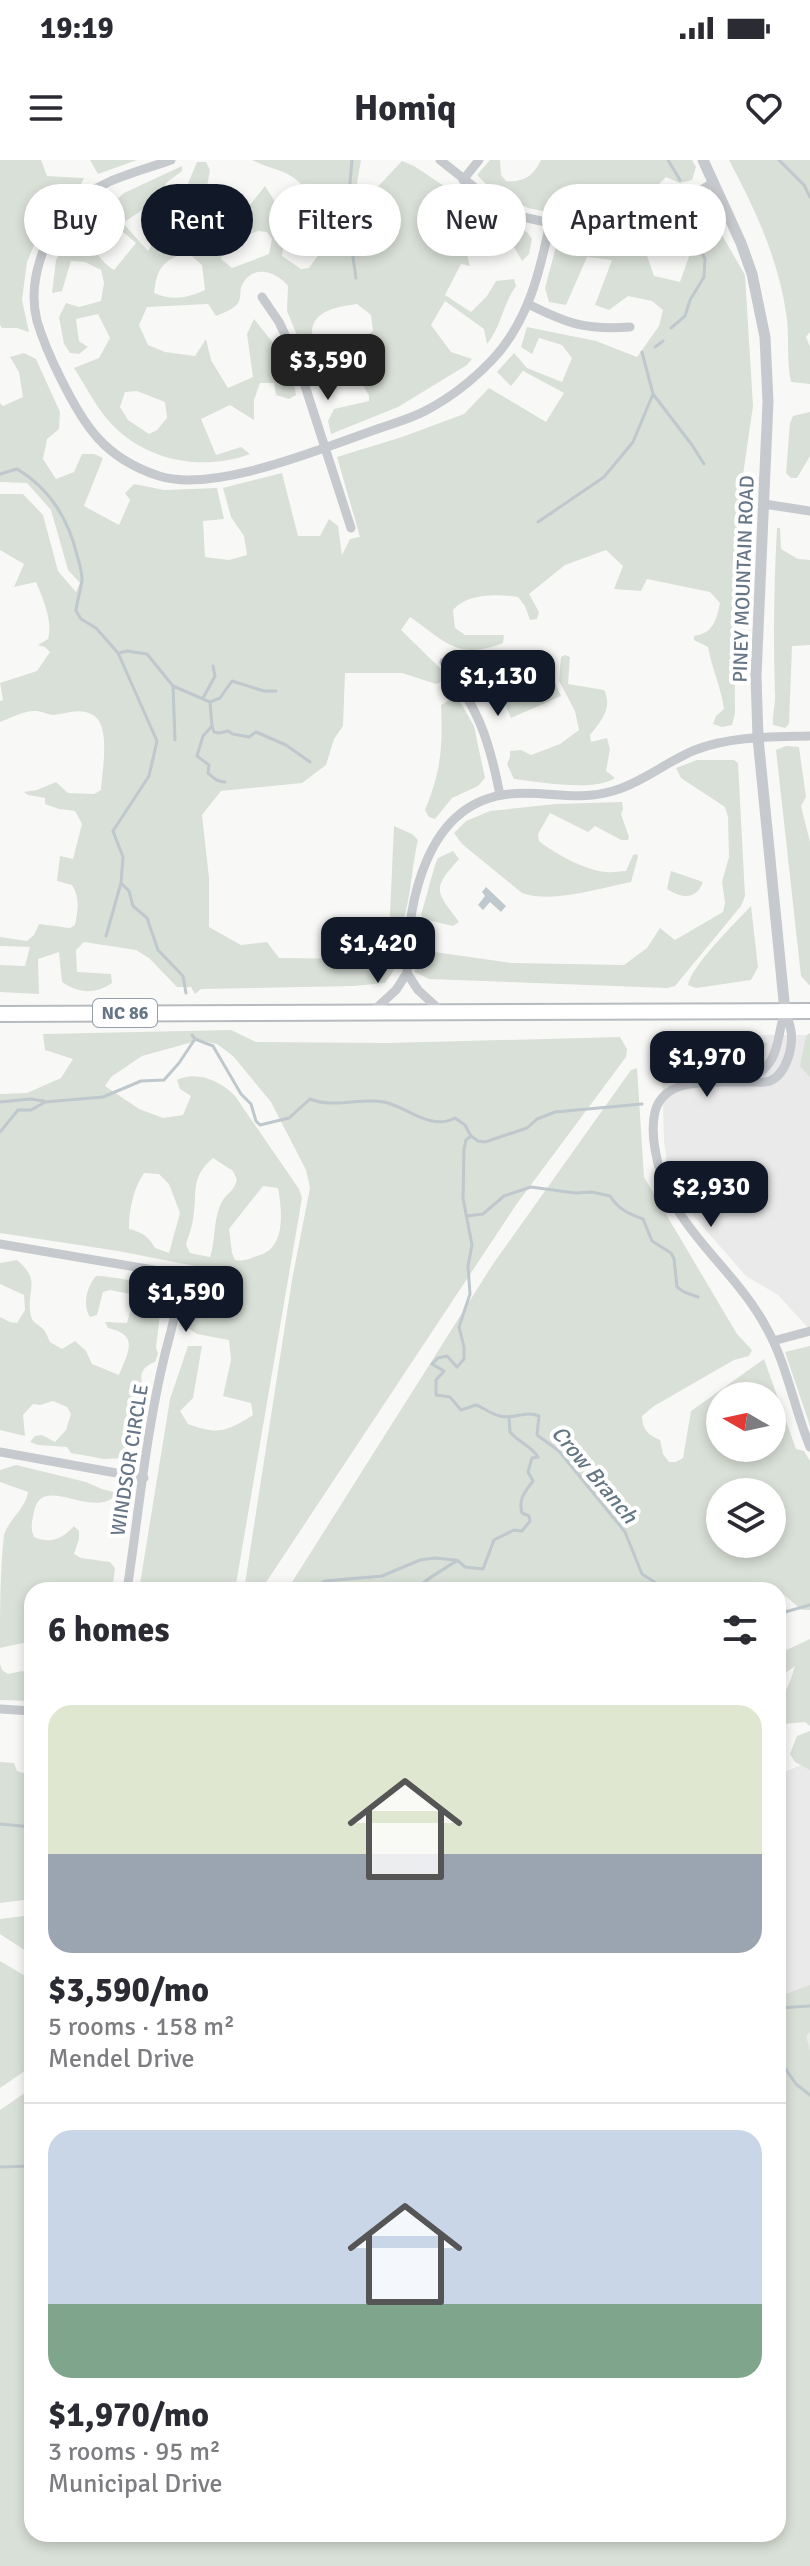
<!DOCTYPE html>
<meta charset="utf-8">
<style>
:root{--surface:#fff;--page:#f7f7f7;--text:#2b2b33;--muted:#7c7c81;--line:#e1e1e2;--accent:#111827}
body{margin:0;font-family:Signika,sans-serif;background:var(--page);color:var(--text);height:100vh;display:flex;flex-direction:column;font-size:30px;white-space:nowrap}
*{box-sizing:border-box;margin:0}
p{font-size:26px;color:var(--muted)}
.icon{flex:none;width:44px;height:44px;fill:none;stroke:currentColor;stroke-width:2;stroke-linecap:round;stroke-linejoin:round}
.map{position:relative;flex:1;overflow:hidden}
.panel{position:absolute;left:24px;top:1422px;width:762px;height:960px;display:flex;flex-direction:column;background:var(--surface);border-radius:24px;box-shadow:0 4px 12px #0003}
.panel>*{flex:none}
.top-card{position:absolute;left:24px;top:24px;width:762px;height:72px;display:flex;gap:16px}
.needle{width:52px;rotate:279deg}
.controls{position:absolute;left:706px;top:1222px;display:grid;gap:16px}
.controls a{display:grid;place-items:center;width:80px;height:80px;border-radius:50%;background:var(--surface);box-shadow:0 4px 12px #0003;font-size:40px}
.price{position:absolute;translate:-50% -68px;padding:0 18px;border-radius:16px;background:var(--accent);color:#fff;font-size:26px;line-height:52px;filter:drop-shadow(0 2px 4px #0008)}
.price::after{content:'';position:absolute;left:50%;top:48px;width:24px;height:18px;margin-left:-12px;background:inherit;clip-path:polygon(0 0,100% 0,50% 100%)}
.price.on{background:#222;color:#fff}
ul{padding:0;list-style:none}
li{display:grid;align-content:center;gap:16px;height:424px;padding:0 24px}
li+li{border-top:2px solid var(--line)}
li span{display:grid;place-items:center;height:248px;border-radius:24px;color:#555}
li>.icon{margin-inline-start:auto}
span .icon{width:144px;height:144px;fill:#fffc;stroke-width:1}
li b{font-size:34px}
h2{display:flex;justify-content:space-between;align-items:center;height:96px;padding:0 24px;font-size:34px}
.chip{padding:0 28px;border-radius:36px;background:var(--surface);box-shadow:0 4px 12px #0003;font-size:28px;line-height:72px}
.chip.on{background:var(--accent);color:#fff}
.status{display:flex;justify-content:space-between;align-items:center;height:56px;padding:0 40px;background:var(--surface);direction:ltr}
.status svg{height:22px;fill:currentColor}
header{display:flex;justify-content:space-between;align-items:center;height:104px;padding:0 24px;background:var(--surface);font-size:36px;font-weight:800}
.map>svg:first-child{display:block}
.built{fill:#e9eae9}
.green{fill:#d9e0d7;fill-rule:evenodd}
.water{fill:#bec8cd}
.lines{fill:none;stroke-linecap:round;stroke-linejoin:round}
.stream{stroke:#bec8cd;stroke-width:3}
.primary-casing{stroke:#b7bbbf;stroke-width:18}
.minor{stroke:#c6c9cd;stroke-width:9}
.tertiary{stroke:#c6c9cd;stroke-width:11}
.primary{stroke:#fff;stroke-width:14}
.labels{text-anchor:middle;stroke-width:8;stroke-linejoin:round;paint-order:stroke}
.shield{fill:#fff;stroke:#959fab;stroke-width:2}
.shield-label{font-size:18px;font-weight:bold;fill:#677687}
.street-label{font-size:20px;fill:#677687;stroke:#fff}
.water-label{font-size:22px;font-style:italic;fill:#637783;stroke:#fff}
</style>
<div class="status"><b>19:19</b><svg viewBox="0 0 49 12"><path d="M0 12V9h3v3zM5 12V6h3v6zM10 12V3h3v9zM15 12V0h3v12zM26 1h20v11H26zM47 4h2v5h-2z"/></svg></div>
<header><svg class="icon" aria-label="menu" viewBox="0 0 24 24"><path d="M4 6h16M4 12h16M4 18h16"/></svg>Homiq<svg class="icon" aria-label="heart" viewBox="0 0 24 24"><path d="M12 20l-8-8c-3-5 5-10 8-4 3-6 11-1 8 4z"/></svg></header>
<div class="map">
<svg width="810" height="2406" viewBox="0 0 810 2406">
<rect width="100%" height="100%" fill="#f8f9f6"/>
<!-- built -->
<path class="built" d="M661,875H810V1170L778,1135L746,1116L690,1052L676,1029L667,1003L664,981Z
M810,1601V1932L778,1869V1615Z"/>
<!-- green -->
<path class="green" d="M0,0H41L47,16L84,18L79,28L45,59L27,102L22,140L29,172L17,168H2L0,165Z
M90,0H137L98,14Z
M252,0H361L357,23L371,34L402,1L414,6L486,54L527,72L532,79L529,94L522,101L514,87L513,75C491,64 482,61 463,79L470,106L461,104L445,135L471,152L487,136L496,121L514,119L516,126C503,144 501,167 487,184L484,169L445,141L431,165L451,192L472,199L467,205L398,247L331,274L328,261L334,249L369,241V236L344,189L373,171L371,155L357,144C341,146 312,150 312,172C312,180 316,190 318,198L334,206L333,210L321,209L308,202L287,151L288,126C277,112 253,103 242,125C239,131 242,137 238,143C234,149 223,153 216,156L208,144L147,147L139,165L148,185L165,192L195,196L206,179L211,200L228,228L253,217L247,174L254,159L291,205L296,235L289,239L276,235L274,223H260L254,240V260L230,245L201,259L216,295L241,287L250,294C202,312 143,301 108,260C95,245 85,225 74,208L99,198L110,178L98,154L76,159L79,181L88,187L79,194L70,193L64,184L59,157L66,143L79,147L101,141L104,123L101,110L85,102L71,101L62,131L52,133L56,100L71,74C90,78 98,101 114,110L136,83L117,67L98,78L89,72L84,60L90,52L111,45L124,33L182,6V11L166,23L164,39L145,48L123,63L148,91L168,62L182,69L205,56L195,33L187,26L197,2H206L210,10L207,27L214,50L245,51L265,26L281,51H302L310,35C291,8 278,13 252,0ZM258,71L267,72L272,79L269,94L232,108L221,99L225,84ZM285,71L320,74L319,94L309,108L301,109L282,96ZM187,92L202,105L205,130C188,138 171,141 154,133C157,107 163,101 187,92ZM137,231L165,242L167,258L157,270L149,274L128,260L120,247L125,232Z
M490,0H500L501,15L506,21C524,23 534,15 541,0H692L696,7L692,20L680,23L666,17L641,42L603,45L574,57L528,48L490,28L477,15Z
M729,0H810V172L806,177L810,187V224L791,222C786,199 790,176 786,153C778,98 755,49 729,0Z
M700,48L711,56L745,115L753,246L741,329L734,430L735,553L732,565L722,567L713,564L716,556L724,549C721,527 712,509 708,487L694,480V476C714,473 716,460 720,443L710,432L647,419L641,431L614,429L623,406L606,390L565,405L529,434L539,452L537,459L530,460L525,446L518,437C497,434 468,433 453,450L455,468L465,475H504L503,483C457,501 445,481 410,457L401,470L444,512V521L436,524L402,513H345L343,566L334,579L326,605L302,623L221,631L202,655L209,718V767L241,785L267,782L279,798L364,799L383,785L393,784C403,800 395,809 385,823L353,826L201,829L195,834L191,827H177L149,798L136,790L84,782L76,790L77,812L111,814L112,823C94,835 78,833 62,822L59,792L38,799L39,834L0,832V805L25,806L30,787L0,786V777L27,781L34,775L39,764L70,768L75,765C78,750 80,738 72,725L57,721L60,696L73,699L82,664L75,651L59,649L45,644V638L28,635L24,632L37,630L56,622L68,633L94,634L101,630C102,610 112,563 91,554C78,548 66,554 54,555C48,555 42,551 36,551C25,550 10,558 0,562V541L3,540L0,523L37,511L50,492L45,487L38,485L48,479C53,461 43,439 36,422L14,427L24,404L0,390V334H23L43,355L58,411L76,432L80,423L68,410L51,350L27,323L0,322V243L3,246L23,237L19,212L10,197L24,193L36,199L60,252L59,269L47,279L43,299L56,319L74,312L82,294H94L103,298L84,346L119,365L130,340L125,333L134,324L164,330L217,328L224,359L203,361L205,397L229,400L247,395L244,376L231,357L223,328L282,313L298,376H320L329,359L338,366L342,395L350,379L360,377L337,297L402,277L464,254L489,228L546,262L564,233L523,211L511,226L497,212L514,193L527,208L562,222L572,198L562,185L539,178L532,194L521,187L527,167L596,181L637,197L659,166L663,150L652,141L628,136L609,150L595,145L612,100L587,97L566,145L549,142L545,128L557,83L642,81L654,116L680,122L692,88L678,59L682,53Z
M810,252V296L797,318H791L786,313L790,263L793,256Z
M777,368H780L781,389L798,399L810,400V485L792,486L789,564L785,568L773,565C772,554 776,544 775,533C773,478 774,423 777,368Z
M565,495L570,497L568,524L604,530C613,548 601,561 590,575L591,582L607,578L610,589L606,611L615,618C594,632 539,622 514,619L507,604L510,597V591L521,590L531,595L560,584L579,570L575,551L559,521L561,497Z
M550,511L561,536L511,558L500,532Z
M458,538L474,566L485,618L478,626L452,638L435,659L429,657L425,650C441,612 443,585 441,545L451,539Z
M786,586L799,587L806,637L801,646L810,682V826L801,816L776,590Z
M697,600H734L738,603L745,736L741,746L675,826L667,828L429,819L415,812V793L421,790L512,803L624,805L647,788L660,768L675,780L723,752L725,743L722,722L729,697L728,657L725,647L681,618L676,608Z
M622,642L623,649L621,654L629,677L628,680H621L595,666L588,672L550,653L538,674L539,681C555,694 585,710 606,712C612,713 620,711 626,711L633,695L637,694L638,697L631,722C599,728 553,744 522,733L462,684L454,673L466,661L490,651L556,644Z
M394,666L412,674L418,680C411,709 411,746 399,772L391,766L390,754Z
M453,691L459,699C431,730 436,731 459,762L453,766L427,760L421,755L435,705L438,698Z
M671,711L703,722C696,741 681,738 667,729Z
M751,746L758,807L751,820L696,828L688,825C691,806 736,762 751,746Z
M231,870L256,882L387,883L620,877L627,889L626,897L516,1045L261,1430H244L292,1120L310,1028L306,1010L271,942L233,896L217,884L200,880L142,896L111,917L105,926L139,949L163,958L183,955L191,936L180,929L177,920C197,910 221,921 235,936L299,1029L302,1038L235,1430H139L170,1239L188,1186H202L193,1238L180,1251L188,1264C218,1275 226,1272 253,1255L251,1243L223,1236L231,1200L229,1180L197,1174L184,1165L193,1125L237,1134L243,1124L236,1114L118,1091L0,1073V934L27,933L61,918L73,899L45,890L43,874ZM213,998L233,1011L237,1020C232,1034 229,1031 223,1040C213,1056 216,1080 210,1097L190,1093L186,1085C188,1077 192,1068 193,1059C198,1032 189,1019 213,998ZM144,1013L159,1014L169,1024L180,1053L169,1093L155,1088C149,1077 142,1072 129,1069C129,1050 133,1029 144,1013ZM263,1026L278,1028C282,1050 286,1087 260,1095C250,1098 246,1102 235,1100L232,1093L229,1069Z
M810,873V917L800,906L806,876Z
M732,880L768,883L758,899L748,908L709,907V901C716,895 727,895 736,890Z
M683,881L694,882L695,891L688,907L670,913L661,906L667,886Z
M637,908L644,1017L737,1174L752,1190L749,1196L734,1200L654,1246L642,1256C642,1269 648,1275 660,1280L663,1294L669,1302H676L683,1298L691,1251L764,1199L796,1289L804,1291L810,1301V1450H802L777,1429L287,1430L493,1104L631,910ZM772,1236V1288H720V1236ZM772,1332V1384H720V1332Z
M17,1100C43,1122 25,1130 31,1156C33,1164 39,1164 44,1170C46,1172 49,1180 50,1182L62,1189L75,1181L86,1191L92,1204L119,1215C128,1192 140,1175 108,1168L105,1162L127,1163L133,1141L130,1134L110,1130L103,1132L97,1155L90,1157C82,1145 87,1126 96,1116C115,1116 137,1123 158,1125L163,1130L156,1187L158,1194L155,1202C137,1208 139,1222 148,1236L131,1250L129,1264L134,1286L125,1298L104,1299L71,1293L67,1287L38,1285L30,1282L35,1276L42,1275L55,1282L66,1270L71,1254L67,1247L53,1241L40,1245L33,1244L23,1255L25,1276L0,1270V1157L10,1162L17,1163L25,1150L24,1135L0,1124V1103Z
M810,1186V1266L785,1192Z
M16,1305L86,1322L102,1329L117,1333C96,1363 41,1311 34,1352C32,1361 30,1368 34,1377C51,1384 62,1379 74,1366L79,1371V1379L74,1394L81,1398L110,1402L115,1408L113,1424L109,1430H32V1481L0,1488C0,1452 0,1410 4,1375C9,1359 26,1348 28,1332L0,1322V1310Z
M810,1479V1566L805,1562L783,1564C772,1545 780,1541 788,1526C791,1520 793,1512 795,1506L778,1518V1494Z
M0,1504L2,1510L8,1514L22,1511L29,1513L32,1524L31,1541L0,1540Z
M810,1571V1610L795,1602L790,1594L797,1576Z
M0,1602L14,1603L17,1611L32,1616V1739L0,1743Z
M32,1755V1795L0,1774V1759Z
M0,1801L32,1820V1906L0,1928Z
M810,1825V1872L806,1876L810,1891V2406H0V1950L32,1928V2374H778V1837Z"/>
<!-- water -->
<path class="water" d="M486,727L506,746L501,752L490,742L483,750L478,745L485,736L482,732Z"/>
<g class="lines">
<!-- stream -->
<path class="stream" d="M352,0L349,35L350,76L356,118
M668,0L680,20
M779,0L804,25L810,37
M671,168L685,156L690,140L704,117L705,99L698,85L700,49
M655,187L663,181
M642,192L653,234L692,285L704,304
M0,314L17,309C49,328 68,358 77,395C79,402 82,411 82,420C81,430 77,440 76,451L81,459L96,468L118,493L157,581L149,616L113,671L123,697L121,723L129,731L133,746L147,758L158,790L183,816L186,833
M538,362L604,317L633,282L653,234
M119,493L127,491L147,494L173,526L175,580
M173,526L210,542L220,538L232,521L264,531H276
M203,538L215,516L213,506
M210,542L212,566L203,576L197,596L209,605L208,613C214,618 217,622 225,622
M212,566L214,572L219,573L228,571L233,574L249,577L256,572L286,585L310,602
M106,776L121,723
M192,875L195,879L213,886L241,934L251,944L256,961L260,965L289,958L310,939C334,949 359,937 384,942C408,947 430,971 455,958L465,965L471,976L466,980L464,989L463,1038L472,1085L468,1106L470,1134L459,1167L464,1187V1199L457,1207L447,1196L438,1198L432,1204L444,1211L436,1220V1235L450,1237L461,1250L476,1245C484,1248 491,1254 500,1256C513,1260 525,1250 539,1256L537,1275L559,1291L625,1372L642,1414L656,1423L662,1430
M0,942L30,939L44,941
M0,972L18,950H31L45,942L103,937L141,921L164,920L179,903L195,879
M471,976L478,981L485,982L527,968L537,959L555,952L642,944
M467,1056L483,1054L504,1036L531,1027L575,1033L592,1032L610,1036C618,1049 629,1054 643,1059L652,1081L671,1093L674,1099L677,1127L684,1132L698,1137
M298,1430L310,1429L325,1421L382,1416L420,1400L435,1398L455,1400
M417,1430C422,1420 446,1409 457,1400L465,1407L483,1409L494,1380L514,1370L522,1371L530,1361L529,1356L522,1353C518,1339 525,1332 533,1321L528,1312L532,1298L538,1297C531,1285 519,1283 510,1272L509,1257
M778,1454L810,1445
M0,1664L32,1667
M778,1848L810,1846
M778,1898L796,1924L810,1935
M0,2007L32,2006"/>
<defs>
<path id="primary" d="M0,854L810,851"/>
</defs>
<!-- primary casing -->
<use href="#primary" class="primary-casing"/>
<!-- minor -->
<path class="minor" d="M171,0C138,12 99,20 73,45C44,73 27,122 37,161C43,181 51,199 60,217C84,266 104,298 159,316C213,333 315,291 369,272C387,265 408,260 425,251C450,238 473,220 492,200C528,162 540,112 550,63
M440,0L493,42L523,57L550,63L608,65L630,61L688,38L714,22
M463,20L479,0
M262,137L279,162L296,198L351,368
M528,144C568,164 585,170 630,167
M764,344L810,351
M444,502C478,549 489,578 500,635
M407,813L418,830L442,852
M785,851C792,868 794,880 788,898C785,907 779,917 770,921C762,924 753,921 745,922C716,923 664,915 655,952C652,964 653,977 655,989C666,1066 731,1102 766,1167C787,1204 794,1248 810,1287
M372,852L396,830L407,813C407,744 425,643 509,634C546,630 575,642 613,631C643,622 666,602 695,590C731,576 772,577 810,576
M749,920C782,901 775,882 785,851
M0,1084L171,1113C187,1123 169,1177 165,1194C146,1271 139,1352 127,1430
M773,1181L810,1171
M0,1292L144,1318
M0,1549L32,1551"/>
<!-- tertiary -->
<path class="tertiary" d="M703,0L741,83L752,114L765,177L768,242L756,516L758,578L785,851"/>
<!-- primary -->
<use href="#primary" class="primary"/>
</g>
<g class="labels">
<!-- shield labels -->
<rect class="shield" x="93" y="839" width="64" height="28" rx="6"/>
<g class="shield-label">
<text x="125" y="859">NC 86</text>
</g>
<!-- street labels -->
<g class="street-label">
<text transform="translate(743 419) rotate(-88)" y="7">PINEY MOUNTAIN ROAD</text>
<text transform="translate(129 1300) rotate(-81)" y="7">WINDSOR CIRCLE</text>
</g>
<!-- water labels -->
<g class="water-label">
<text transform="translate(595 1314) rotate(50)" y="8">Crow Branch</text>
</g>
</g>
</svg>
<div class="controls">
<a><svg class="needle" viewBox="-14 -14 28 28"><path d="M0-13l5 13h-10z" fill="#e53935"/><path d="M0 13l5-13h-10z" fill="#7c7c81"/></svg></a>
<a><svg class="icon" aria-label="layers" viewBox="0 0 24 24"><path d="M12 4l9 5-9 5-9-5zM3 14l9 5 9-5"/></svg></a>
</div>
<b class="price on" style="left:328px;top:242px">$3,590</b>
<b class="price" style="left:498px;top:558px">$1,130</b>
<b class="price" style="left:378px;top:825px">$1,420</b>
<b class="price" style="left:707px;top:939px">$1,970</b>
<b class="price" style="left:711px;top:1069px">$2,930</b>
<b class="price" style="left:186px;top:1174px">$1,590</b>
<div class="top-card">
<a class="chip">Buy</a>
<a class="chip on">Rent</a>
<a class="chip">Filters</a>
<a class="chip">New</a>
<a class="chip">Apartment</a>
</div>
<section class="panel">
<h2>6 homes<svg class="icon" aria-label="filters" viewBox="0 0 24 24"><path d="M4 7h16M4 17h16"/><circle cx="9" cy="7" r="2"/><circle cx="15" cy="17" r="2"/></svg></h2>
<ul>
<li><span style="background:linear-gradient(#dfe7d0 60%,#9aa5b1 0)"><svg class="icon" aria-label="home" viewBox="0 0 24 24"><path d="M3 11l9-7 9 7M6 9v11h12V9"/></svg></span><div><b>$3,590/mo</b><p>5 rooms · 158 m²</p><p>Mendel Drive</p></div></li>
<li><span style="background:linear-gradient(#c9d6e8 70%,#7fa58c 0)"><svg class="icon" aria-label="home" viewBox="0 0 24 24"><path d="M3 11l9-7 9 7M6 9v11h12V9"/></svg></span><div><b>$1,970/mo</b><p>3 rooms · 95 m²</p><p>Municipal Drive</p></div></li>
</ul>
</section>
</div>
